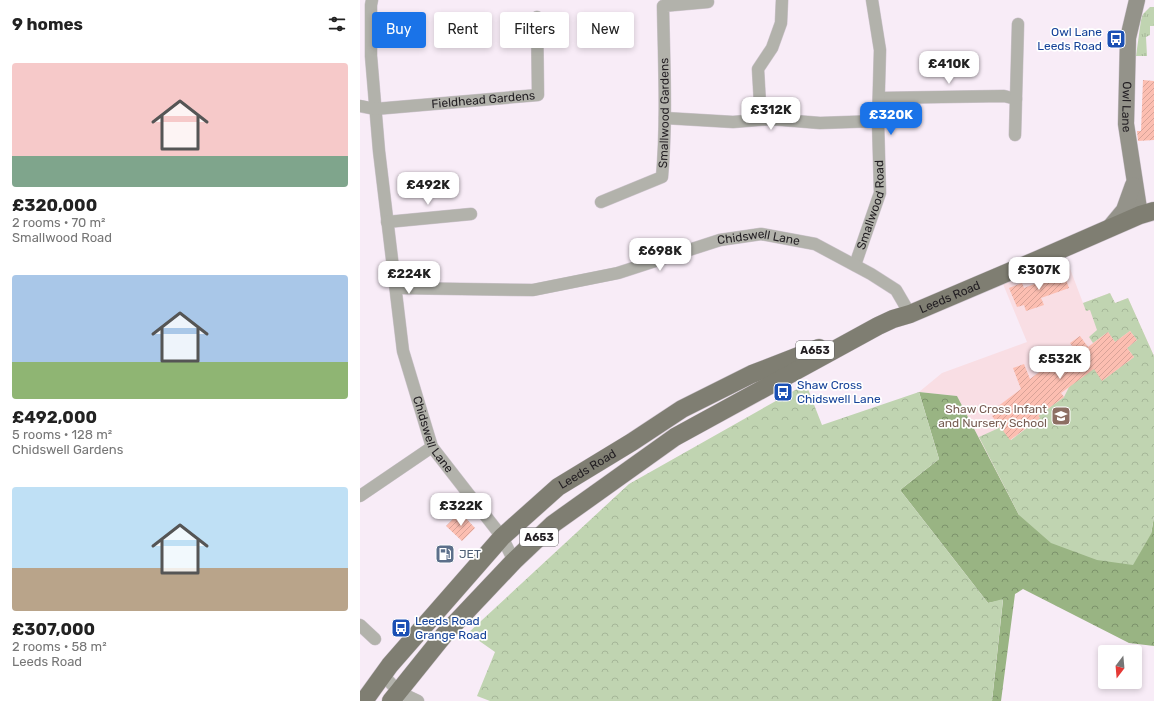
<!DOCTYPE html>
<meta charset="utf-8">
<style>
:root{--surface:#fff;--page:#f6f6f6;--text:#222;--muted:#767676;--accent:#1a73e8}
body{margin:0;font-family:Rubik,sans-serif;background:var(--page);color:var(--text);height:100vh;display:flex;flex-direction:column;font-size:15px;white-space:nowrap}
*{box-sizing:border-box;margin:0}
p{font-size:13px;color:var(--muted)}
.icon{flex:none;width:22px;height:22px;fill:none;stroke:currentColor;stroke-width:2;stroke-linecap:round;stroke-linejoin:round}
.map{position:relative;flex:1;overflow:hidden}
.details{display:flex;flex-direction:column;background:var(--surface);width:360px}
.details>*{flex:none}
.guide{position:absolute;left:12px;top:12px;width:380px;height:36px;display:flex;gap:8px}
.needle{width:26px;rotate:196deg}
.buttons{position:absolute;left:738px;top:645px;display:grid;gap:8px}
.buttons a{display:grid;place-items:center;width:44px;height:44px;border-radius:4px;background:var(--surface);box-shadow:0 2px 6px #0003;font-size:20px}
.price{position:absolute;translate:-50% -34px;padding:0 9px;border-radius:8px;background:#fff;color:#222;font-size:13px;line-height:26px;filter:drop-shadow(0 1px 2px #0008)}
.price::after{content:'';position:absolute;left:50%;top:24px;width:12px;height:9px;margin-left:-6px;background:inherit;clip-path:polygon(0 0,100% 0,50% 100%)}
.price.active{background:var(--accent);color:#fff}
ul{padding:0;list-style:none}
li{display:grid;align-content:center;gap:8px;height:212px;padding:0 12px}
li span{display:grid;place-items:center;height:124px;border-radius:4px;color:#555}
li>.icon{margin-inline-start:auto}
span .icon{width:72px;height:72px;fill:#fffc;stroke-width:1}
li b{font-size:17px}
h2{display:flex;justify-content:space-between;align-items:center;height:48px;padding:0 12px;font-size:17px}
.pill{padding:0 14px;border-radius:4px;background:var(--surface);box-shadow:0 2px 6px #0003;font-size:14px;line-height:36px}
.pill.active{background:var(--accent);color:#fff}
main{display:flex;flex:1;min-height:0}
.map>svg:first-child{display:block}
.education{fill:#f9dee4}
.grass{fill:url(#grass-tufts)}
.forest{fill:url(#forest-crowns)}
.park{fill:url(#park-crowns)}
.building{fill:url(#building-hatch)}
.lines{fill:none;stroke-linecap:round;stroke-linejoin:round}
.minor-casing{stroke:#d1c7d1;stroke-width:13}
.secondary-casing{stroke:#d1c7d1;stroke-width:17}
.primary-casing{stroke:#d1c7d1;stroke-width:19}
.minor{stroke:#b2b2ab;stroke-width:12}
.secondary{stroke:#94938a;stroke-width:16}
.primary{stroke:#7f7e72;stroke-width:18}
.labels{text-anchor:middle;stroke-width:3.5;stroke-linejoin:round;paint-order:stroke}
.shield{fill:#fff;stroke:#646264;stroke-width:1}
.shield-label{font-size:11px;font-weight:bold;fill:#221e22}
.transit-label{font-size:12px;fill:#164399;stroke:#fff;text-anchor:start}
.street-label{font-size:12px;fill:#221e22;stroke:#fff}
.education-label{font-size:12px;fill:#785e54;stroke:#fff;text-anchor:end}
.service-label{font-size:12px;fill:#4e5e75;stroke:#fff;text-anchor:start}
</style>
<main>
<section class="details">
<h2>9 homes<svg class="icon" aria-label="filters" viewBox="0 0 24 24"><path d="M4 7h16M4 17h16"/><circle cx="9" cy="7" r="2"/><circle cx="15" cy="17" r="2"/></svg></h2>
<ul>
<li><span style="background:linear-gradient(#f6c9c9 75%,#7fa58c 0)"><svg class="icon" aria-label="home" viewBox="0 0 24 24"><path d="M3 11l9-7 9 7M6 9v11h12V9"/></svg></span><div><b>£320,000</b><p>2 rooms · 70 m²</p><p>Smallwood Road</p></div></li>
<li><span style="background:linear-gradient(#a9c7e8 70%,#8fb573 0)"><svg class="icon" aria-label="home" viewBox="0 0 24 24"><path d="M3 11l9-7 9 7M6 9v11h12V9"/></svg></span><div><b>£492,000</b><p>5 rooms · 128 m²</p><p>Chidswell Gardens</p></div></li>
<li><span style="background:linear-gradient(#bfe0f5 65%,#b9a48a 0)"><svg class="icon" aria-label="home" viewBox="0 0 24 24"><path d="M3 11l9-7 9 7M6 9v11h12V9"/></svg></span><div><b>£307,000</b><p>2 rooms · 58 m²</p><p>Leeds Road</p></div></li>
</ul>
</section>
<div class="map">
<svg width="794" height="701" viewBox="0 0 794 701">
<defs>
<pattern id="grass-tufts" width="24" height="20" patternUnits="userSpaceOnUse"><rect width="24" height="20" fill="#c0d4b1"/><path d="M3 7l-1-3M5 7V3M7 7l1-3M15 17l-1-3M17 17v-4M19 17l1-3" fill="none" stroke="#a5b698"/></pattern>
<pattern id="forest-crowns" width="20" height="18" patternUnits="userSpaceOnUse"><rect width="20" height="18" fill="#99b483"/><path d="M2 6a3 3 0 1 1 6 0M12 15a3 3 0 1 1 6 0" fill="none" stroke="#7c926b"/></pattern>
<pattern id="park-crowns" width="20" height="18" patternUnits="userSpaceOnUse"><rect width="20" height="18" fill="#c0d4b1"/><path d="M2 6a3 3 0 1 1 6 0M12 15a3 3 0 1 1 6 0" fill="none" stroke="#a5b698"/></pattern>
<pattern id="building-hatch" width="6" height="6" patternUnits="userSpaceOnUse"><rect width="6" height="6" fill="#fcbeb1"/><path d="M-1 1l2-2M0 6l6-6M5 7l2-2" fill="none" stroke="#d8a398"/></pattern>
</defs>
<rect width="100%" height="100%" fill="#f8ecf7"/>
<!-- education -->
<path class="education" d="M706,258L723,303L750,293L755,303L768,298L794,356V517L659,515L597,396L559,392L582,373L667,342L643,284Z"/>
<!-- grass -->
<path class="grass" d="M790,7H794V26H790V35L786,37L787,56H776L781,20L783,14Z"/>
<!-- forest -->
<path class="forest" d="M559,392L597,396L659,515L791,534L794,517V646L769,643L663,589L655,594L641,701H632L643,600L628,603L540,490L579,459Z"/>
<!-- park -->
<path class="park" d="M750,293L755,303L768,298L794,356V517L791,534L773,565L737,560L691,543L659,515L619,437L641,427L651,440L680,418L678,416L704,397L709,387L732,366L743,380L774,357L767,348L777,340L770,331L755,342L748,332L733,343L729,337L737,330L730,310L726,311L723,303Z
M446,384L462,425L559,392L579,459L540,490L628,603L643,599L632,701H130L117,696L135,652L108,633L269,484Z"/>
<!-- building -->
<path class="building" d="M783,80L794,81V140L778,141L777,131H781Z
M702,268L709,288L681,298L684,305L666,311L664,305L657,307L649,288L662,283L664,288L692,277L690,272Z
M770,331L777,340L767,348L774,357L742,381L734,369L701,393L704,397L678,416L680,418L650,440L632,416L640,411L637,407L661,389L653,368L664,364L670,379L713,347L710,343L720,336L728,347L748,332L755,342Z
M100,512L115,528L102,541L86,526Z"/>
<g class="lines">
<defs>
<g id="minor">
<path id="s1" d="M12,0L11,5V56L19,151L43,351L72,447L142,537L154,561"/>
<path d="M519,98L644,96L656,99"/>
<path id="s2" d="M0,106L15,109L178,95L177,17"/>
<path d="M305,118L373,122L410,119L460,123L518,121"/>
<path d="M410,119L400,104L398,69L412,48L421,23L422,0"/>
<path d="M655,135L658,24"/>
<path id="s3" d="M241,202L302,177C307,120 304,63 303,6L348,2"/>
<path d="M27,222L111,214"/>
<path id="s4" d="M495,265L520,193L518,121L520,50L512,0"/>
<path id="s5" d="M36,288L173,290L258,273L360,240L401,234L455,244L511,274L536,290L550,314"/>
<path d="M0,496L72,447"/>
<path d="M0,625L15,639"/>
<path d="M23,675L39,692L58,701"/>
</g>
<g id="secondary">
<path id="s6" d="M777,0L768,38L766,124L780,215"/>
<path d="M749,228L764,210L773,185"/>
</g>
<g id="primary">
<path id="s7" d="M4,701L30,665L142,537L198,487L272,442L322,409L392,374L459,348"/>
<path id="s8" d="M31,701L84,635L154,561L193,524L315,437L518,326L533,319L550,314L677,260L780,215L794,211"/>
</g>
</defs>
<!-- minor casing -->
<use href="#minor" class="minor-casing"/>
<!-- secondary casing -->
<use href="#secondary" class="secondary-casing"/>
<!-- primary casing -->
<use href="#primary" class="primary-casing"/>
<!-- minor -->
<use href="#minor" class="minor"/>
<!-- secondary -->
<use href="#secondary" class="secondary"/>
<!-- primary -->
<use href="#primary" class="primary"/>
</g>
<!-- icons -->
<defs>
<symbol id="bus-square" viewBox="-11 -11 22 22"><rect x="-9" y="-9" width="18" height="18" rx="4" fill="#1a4fb4" stroke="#fff"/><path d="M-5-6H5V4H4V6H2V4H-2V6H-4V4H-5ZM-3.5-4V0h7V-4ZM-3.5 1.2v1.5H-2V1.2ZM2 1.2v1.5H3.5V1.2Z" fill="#fff"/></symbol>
<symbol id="school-square" viewBox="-11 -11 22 22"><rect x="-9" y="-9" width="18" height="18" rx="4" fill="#8d6e63" stroke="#fff"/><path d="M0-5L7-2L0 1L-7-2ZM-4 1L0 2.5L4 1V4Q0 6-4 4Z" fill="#fff"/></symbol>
<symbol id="fuel-square" viewBox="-11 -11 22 22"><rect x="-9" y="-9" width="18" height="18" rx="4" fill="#5c6f8a" stroke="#fff"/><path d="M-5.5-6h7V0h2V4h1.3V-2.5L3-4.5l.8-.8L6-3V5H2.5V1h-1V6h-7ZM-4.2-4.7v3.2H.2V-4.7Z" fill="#fff"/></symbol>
</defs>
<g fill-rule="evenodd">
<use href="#bus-square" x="745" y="28" width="22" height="22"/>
<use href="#bus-square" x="412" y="381" width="22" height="22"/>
<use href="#school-square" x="690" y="405" width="22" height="22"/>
<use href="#fuel-square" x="74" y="543" width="22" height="22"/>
<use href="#bus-square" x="30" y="617" width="22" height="22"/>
</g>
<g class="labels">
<!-- shield labels -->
<g class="shield">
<rect x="436" y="341" width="38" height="18" rx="3"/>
<rect x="160" y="528" width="38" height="18" rx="3"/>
</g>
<g class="shield-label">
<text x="455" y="354">A653</text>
<text x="179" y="541">A653</text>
</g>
<!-- transit labels -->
<g class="transit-label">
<text x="742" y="36" text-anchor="end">Owl Lane<tspan x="742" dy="14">Leeds Road</tspan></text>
<text x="437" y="389">Shaw Cross<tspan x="437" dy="14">Chidswell Lane</tspan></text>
<text x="55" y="625">Leeds Road<tspan x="55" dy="14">Grange Road</tspan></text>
</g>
<!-- street labels -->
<g class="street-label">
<text dy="4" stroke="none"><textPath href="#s2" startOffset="124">Fieldhead Gardens</textPath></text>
<text dy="4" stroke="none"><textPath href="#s6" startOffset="108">Owl Lane</textPath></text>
<text dy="4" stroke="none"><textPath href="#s3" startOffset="130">Smallwood Gardens</textPath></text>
<text dy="4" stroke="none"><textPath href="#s4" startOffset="63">Smallwood Road</textPath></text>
<text dy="4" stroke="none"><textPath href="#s5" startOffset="370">Chidswell Lane</textPath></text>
<text dy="4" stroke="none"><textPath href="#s8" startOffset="699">Leeds Road</textPath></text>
<text dy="4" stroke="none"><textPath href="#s1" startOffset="442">Chidswell Lane</textPath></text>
<text dy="4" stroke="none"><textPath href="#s7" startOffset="324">Leeds Road</textPath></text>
</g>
<!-- education labels -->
<g class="education-label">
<text x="687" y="413">Shaw Cross Infant<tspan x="687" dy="14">and Nursery School</tspan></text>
</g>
<!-- service labels -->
<g class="service-label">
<text x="99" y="558">JET</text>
</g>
</g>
</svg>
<div class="buttons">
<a><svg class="needle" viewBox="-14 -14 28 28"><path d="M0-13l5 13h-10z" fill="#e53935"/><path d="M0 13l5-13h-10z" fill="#767676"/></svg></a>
</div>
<b class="price" style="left:589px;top:85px">£410K</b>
<b class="price" style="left:411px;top:131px">£312K</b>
<b class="price active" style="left:531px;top:136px">£320K</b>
<b class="price" style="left:68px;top:206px">£492K</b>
<b class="price" style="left:300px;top:272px">£698K</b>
<b class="price" style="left:679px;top:291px">£307K</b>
<b class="price" style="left:49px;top:295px">£224K</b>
<b class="price" style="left:700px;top:380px">£532K</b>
<b class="price" style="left:101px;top:527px">£322K</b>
<div class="guide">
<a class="pill active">Buy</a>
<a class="pill">Rent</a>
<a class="pill">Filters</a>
<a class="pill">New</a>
</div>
</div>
</main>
